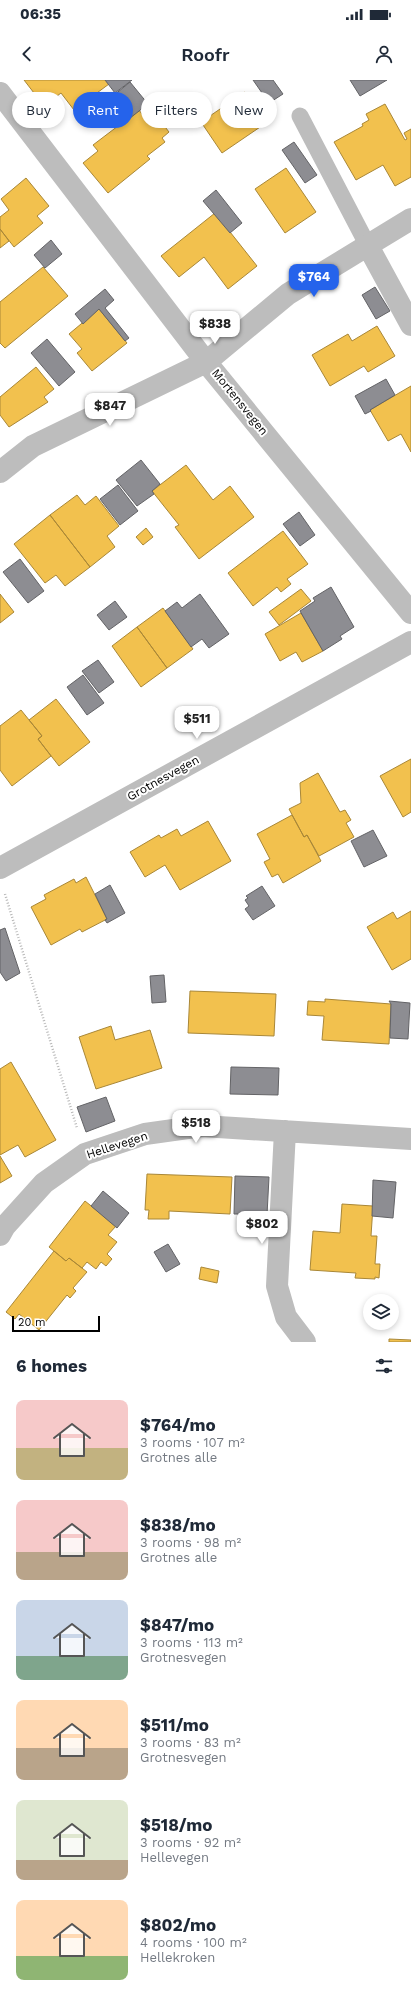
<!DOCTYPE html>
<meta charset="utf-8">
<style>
:root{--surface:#fff;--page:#f2f2f3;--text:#1f2937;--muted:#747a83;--accent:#2563eb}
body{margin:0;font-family:"Work Sans",sans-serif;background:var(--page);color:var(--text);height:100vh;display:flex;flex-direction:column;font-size:15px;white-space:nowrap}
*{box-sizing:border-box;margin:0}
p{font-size:13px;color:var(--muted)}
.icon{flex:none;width:22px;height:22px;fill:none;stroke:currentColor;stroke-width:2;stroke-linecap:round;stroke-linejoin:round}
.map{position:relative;height:1262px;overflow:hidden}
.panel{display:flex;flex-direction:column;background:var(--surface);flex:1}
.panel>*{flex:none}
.hud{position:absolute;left:12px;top:12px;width:387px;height:36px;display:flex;gap:8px}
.fabs{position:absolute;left:363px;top:1214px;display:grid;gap:8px}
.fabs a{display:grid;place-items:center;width:36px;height:36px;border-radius:50%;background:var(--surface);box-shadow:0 2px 6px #0003;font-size:20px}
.scale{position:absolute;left:12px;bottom:10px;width:88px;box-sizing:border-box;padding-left:4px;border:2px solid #000;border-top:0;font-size:11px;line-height:14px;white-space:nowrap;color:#000;-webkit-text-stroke:3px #fff;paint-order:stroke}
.price{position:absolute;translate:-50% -34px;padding:0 9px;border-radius:8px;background:#fff;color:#222;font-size:13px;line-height:26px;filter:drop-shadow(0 1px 2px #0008)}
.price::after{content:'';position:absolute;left:50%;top:24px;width:12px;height:9px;margin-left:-6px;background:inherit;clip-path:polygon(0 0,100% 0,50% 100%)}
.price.active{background:var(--accent);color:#fff}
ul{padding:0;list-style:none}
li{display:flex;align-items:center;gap:12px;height:100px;padding:0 16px}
li span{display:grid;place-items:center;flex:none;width:112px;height:80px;border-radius:8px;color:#555}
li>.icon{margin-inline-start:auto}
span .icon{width:48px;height:48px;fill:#fffc;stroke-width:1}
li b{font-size:17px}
h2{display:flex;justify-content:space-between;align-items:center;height:48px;padding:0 16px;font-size:17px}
.chip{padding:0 14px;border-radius:18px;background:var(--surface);box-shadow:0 2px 6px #0003;font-size:14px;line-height:36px}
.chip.active{background:var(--accent);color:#fff}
.status{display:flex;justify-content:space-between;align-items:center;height:28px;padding:0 20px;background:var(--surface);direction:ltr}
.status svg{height:11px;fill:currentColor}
header{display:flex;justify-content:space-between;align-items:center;height:52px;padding:0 16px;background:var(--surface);font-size:18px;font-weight:600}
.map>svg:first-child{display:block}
.homes{fill:#f2c14e;stroke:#a98737}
.industry{fill:#8d8d92;stroke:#636366}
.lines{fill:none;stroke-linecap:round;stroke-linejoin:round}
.path{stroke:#b8b8b8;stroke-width:2.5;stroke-dasharray:1 2;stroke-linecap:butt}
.service{stroke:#bdbdbd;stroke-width:17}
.minor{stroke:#bdbdbd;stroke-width:22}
.labels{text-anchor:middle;stroke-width:4;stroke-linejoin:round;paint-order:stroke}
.street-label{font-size:12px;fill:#000;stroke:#fff}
</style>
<div class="status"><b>06:35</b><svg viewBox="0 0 49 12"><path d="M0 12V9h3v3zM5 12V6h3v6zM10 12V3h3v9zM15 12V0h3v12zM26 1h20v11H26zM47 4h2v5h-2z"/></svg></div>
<header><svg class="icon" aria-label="back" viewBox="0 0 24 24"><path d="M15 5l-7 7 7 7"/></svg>Roofr<svg class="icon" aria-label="person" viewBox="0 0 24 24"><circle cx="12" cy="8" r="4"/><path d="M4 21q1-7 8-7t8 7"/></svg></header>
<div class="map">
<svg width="411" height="1262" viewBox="0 0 411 1262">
<rect width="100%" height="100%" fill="#fff"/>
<!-- homes -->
<path class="homes" d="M24,0H105L109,4L74,30L61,13L44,26Z
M245,12L266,43L222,73L201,42Z
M385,24L405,60L407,59L404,53L411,49V97L395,106L383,85L356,100L334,62L363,46L362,44L369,40L366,34Z
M139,30L144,37L152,30L169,52L162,58L165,62L147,76L150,79L108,113L83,83L98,71L93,65Z
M286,88L316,132L285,153L255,109Z
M26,98L49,126L37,136L43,143L14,167L0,149V137L9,130L1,119Z
M215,133L257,186L228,209L204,177L179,197L161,176Z
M0,149L9,161L0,168Z
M43,187L68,216L5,268L0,263V222Z
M99,229L127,263L92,291L77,273L82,269L69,254Z
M377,246L395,276L368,292L364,286L330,306L312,275L348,254L352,261Z
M36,287L54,309L44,317L48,322L9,347L0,335V317Z
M411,306V372L401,354L388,361L370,330Z
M186,385L213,420L230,406L254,437L199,479L175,447L179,445L152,411Z
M77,415L85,425L96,416L119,446L107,456L115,467L90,487L50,435Z
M50,435L90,487L65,506L56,495L45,503L14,464Z
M146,448L153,457L143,465L136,457Z
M283,451L308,484L287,499L291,504L281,512L277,507L253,526L228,493Z
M301,509L311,521L279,545L269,532Z
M0,514L14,532L0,543Z
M163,528L193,569L167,588L137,547Z
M301,533L323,571L302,582L296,572L280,581L265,554Z
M137,547L167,588L141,607L112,566Z
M56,619L90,662L59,686L38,659L42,656L29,640Z
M21,630L42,656L38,659L51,676L12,706L0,690V646Z
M411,679V732L403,737L380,696Z
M318,693L340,732L345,730L351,740L346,743L354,757L319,776L307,755L304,757L289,729L301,723L300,703Z
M292,735L304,757L307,755L321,781L283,803L278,794L272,797L264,782L270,779L257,754Z
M208,741L231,781L180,810L165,785L145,797L130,772L159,755L161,758L177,749L181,756Z
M86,797L107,839L82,852L80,849L51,865L31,827L46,819L44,815L74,799L76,803Z
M411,831V879L392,890L367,847L393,832L397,839Z
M190,911L276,914L274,956L188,953Z
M325,919L391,924L389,964L322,960L324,936L307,935L308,921L325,922Z
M111,946L115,960L150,950L162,988L96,1009L79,957Z
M11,982L56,1060L25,1077L18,1065L0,1075V989Z
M0,1076L12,1096L0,1103Z
M147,1094L232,1097L230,1134L169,1131V1139H148L149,1130H145Z
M85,1121L116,1146L108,1155L117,1162L107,1174L112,1179L106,1186L101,1182L96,1189L87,1182L82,1188L69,1178L66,1181L49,1167Z
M342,1124L373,1126L371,1156H377L375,1184H380L379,1198L375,1197V1199L355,1198L356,1193L310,1190L313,1151L340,1153Z
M54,1171L66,1181L69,1178L87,1192L73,1208L76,1211L70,1218L67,1215L39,1250L19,1234L15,1239L6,1232Z
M201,1187L219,1191L217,1203L199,1199Z
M389,1259L411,1260V1262H389Z"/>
<!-- industry -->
<path class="industry" d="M105,0H132L115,13Z
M253,0H273L283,14L269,23Z
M350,0H387L360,16Z
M130,2L148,24L125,42L107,21Z
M294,62L317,95L305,103L282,70Z
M216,110L242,143L230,153L203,121Z
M51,160L62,174L45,188L34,175Z
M375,207L390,231L376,239L362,215Z
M105,209L114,220L105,228L129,258L125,261L99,229L83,244L75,234Z
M47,259L75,292L59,306L31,273Z
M386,299L395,315L370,330L371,331L365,334L355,316Z
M141,380L160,404L152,411L154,414L137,426L116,400Z
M118,405L138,431L120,445L100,419Z
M299,432L315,455L300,466L283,444Z
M20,479L44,511L28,523L3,492Z
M331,507L354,547L340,556L342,559L323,571L300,531L315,521L313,518Z
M200,514L229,554L209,568L202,559L191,567L165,531L177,522L182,528Z
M115,521L127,537L109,550L97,535Z
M98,580L114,602L99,613L82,591Z
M83,595L104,623L87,635L67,607Z
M373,750L387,776L364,787L351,761Z
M110,805L125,833L107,843L105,840L107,839L95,814Z
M262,806L275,826L253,840L245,829L249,826L245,820L248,818L246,816Z
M5,848L20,893L6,901L0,892V850Z
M164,895L166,922L152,923L150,896Z
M389,921L410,923L408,959L390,958L391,924Z
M231,987L279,988L278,1015L230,1014Z
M106,1017L115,1041L86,1052L77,1027Z
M235,1096L269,1097L267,1135L251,1134V1139H241V1134H234Z
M373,1100L396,1102L393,1138L372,1136Z
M103,1111L129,1133L117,1148L91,1126Z
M168,1164L180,1184L166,1192L154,1172Z"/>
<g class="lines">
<!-- path -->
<path class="path" d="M5,814L77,1048"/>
<!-- service -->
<path class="service" d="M300,36L368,166"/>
<!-- minor -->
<path class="minor" d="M0,13L206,282L411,533
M368,166L411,245
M0,392L33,366L206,282L288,214L411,139
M0,788L411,562
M285,1051L277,1206L286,1237L305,1262
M0,1155L5,1146L44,1103L85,1074L145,1054L202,1046L411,1059"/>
</g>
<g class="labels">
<!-- street labels -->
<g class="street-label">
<text transform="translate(240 322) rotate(51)" y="4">Mortensvegen</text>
<text transform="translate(163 698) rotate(-29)" y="4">Grotnesvegen</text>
<text transform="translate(117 1065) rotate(-18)" y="4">Hellevegen</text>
</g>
</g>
</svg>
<div class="fabs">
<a><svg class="icon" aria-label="layers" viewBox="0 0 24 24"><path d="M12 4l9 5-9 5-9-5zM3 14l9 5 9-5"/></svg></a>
</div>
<div class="scale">20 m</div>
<b class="price active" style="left:314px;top:218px">$764</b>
<b class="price" style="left:215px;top:265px">$838</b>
<b class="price" style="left:110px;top:347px">$847</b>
<b class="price" style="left:197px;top:660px">$511</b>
<b class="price" style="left:196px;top:1064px">$518</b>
<b class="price" style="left:262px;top:1165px">$802</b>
<div class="hud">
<a class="chip">Buy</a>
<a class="chip active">Rent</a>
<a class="chip">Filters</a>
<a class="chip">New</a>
</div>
</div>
<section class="panel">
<h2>6 homes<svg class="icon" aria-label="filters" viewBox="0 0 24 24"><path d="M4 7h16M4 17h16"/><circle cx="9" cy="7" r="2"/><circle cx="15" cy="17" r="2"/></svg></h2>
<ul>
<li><span style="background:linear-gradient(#f6c9c9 60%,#c2b280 0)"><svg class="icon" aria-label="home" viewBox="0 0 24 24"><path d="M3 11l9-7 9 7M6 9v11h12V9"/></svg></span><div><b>$764/mo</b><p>3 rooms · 107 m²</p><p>Grotnes alle</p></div></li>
<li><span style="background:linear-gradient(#f6c9c9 65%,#b9a48a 0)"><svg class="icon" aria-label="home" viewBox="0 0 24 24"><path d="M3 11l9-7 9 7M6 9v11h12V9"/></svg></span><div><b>$838/mo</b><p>3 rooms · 98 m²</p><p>Grotnes alle</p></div></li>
<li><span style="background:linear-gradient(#c9d6e8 70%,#7fa58c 0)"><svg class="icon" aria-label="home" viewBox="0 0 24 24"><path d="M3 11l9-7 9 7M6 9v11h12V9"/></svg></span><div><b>$847/mo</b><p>3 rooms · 113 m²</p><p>Grotnesvegen</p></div></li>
<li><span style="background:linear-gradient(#ffd9b3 60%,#b9a48a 0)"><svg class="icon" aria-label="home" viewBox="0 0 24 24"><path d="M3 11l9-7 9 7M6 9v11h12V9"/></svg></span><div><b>$511/mo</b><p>3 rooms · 83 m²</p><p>Grotnesvegen</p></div></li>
<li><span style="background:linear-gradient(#dfe7d0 75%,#b9a48a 0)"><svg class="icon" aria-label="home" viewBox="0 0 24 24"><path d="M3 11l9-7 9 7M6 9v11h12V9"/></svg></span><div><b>$518/mo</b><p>3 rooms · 92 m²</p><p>Hellevegen</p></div></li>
<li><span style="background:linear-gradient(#ffd9b3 70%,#8fb573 0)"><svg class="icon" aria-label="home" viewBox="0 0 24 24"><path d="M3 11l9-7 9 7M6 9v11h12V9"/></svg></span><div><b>$802/mo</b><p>4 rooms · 100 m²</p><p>Hellekroken</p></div></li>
</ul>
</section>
